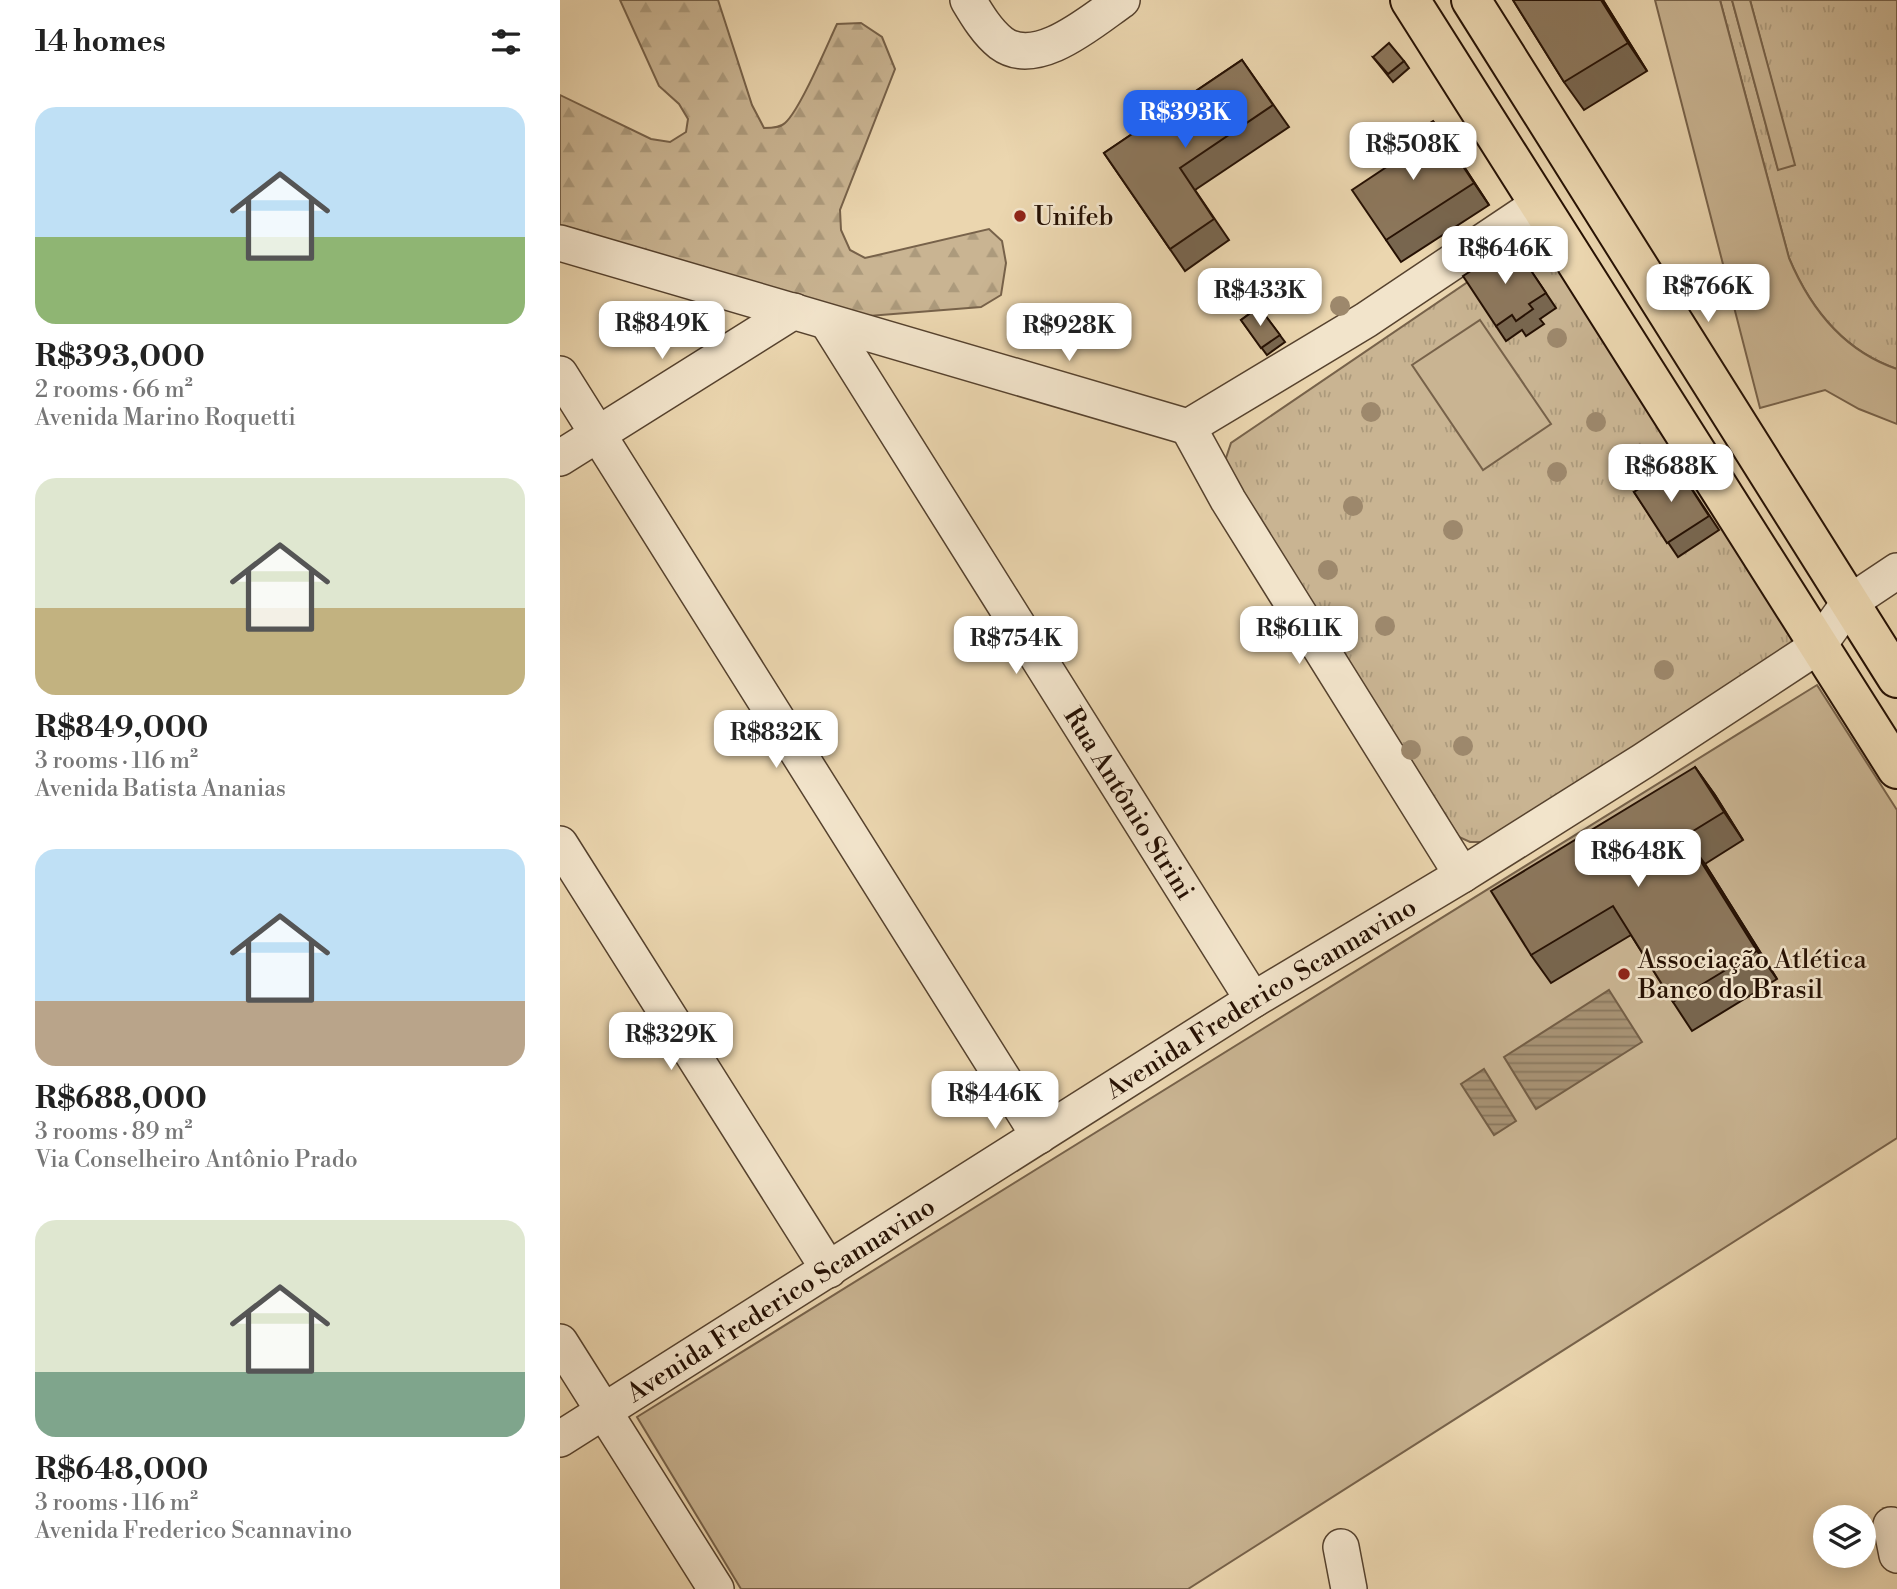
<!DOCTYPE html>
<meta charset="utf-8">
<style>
:root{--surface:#fff;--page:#f2f2f2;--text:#222;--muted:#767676;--accent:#2563eb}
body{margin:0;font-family:"Libre Bodoni",serif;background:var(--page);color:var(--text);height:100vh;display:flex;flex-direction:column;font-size:26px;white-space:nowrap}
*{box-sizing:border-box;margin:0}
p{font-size:23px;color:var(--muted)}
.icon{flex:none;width:38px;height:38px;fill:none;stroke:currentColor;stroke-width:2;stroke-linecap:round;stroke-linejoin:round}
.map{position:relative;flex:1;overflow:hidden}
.panel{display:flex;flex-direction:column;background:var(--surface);width:560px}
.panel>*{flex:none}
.controls{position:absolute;left:1253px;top:1505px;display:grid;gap:14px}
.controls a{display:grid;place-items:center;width:63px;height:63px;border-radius:50%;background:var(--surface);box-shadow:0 4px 18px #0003;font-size:35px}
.price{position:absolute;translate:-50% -60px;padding:0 16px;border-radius:14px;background:#fff;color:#222;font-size:23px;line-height:46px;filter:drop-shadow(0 2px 4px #0008)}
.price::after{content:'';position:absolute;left:50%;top:42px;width:21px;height:16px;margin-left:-10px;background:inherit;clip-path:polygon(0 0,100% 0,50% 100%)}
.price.on{background:var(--accent);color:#fff}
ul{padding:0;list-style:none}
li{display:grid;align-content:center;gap:14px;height:371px;padding:0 35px}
li span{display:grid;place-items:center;height:217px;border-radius:21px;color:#555}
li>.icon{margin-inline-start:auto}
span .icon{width:126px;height:126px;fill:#fffc;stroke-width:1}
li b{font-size:30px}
h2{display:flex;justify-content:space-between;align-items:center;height:84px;padding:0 35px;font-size:30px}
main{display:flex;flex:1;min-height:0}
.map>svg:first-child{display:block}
.grass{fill:url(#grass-tufts);stroke:#77624a;stroke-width:2}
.forest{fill:url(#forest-firs);stroke:#77624a;stroke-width:2}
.pitch{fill:#c9b492;stroke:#77624a;stroke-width:2}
.water{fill:url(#water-rules);stroke:#745f47;stroke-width:2}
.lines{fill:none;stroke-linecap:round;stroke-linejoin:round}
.minor-casing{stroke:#56422e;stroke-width:38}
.major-casing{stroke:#251003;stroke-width:42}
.minor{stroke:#f2e4cb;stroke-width:35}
.major{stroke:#ebd6af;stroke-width:38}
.tree{fill:#9d886c}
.wall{fill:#78664f;stroke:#251003;stroke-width:2}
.shaded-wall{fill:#625340;stroke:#251003;stroke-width:2}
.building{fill:#8c775c;stroke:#251003;stroke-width:2}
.poi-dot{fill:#8f2418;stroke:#f2e4cb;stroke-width:2.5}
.labels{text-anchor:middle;stroke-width:5;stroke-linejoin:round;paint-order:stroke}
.poi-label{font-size:26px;fill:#251003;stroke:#f2e4cb;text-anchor:start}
.street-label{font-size:26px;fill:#251003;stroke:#f2e4cb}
</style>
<main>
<section class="panel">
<h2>14 homes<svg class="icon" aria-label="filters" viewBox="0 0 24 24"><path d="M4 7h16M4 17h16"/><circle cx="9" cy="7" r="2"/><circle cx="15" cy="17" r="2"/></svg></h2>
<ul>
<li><span style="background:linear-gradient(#bfe0f5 60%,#8fb573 0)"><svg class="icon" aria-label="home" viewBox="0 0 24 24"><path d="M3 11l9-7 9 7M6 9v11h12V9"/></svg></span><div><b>R$393,000</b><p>2 rooms · 66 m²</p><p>Avenida Marino Roquetti</p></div></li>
<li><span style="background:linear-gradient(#dfe7d0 60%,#c2b280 0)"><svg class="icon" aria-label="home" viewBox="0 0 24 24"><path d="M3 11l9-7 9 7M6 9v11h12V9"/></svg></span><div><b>R$849,000</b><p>3 rooms · 116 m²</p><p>Avenida Batista Ananias</p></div></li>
<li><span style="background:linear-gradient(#bfe0f5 70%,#b9a48a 0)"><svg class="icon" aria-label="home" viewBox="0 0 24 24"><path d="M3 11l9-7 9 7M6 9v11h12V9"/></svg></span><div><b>R$688,000</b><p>3 rooms · 89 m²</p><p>Via Conselheiro Antônio Prado</p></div></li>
<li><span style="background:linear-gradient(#dfe7d0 70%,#7fa58c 0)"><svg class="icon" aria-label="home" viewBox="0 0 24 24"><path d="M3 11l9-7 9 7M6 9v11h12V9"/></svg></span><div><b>R$648,000</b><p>3 rooms · 116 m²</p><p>Avenida Frederico Scannavino</p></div></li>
</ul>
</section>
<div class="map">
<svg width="1337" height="1589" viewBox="0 0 1337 1589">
<defs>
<pattern id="grass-tufts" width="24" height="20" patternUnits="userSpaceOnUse" patternTransform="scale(1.75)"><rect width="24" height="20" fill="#c9b492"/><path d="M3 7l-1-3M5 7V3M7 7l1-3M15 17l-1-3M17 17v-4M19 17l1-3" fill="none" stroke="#ac9a7c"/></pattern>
<pattern id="forest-firs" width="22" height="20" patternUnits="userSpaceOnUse" patternTransform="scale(1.75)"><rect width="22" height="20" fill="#c9b492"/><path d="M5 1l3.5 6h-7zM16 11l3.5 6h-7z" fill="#ac9a7c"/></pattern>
<pattern id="water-rules" width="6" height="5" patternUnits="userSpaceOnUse" patternTransform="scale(1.75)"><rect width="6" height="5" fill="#a89375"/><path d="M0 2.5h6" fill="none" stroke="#89775e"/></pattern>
</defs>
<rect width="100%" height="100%" fill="#ebd6af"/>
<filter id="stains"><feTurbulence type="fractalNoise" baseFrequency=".00286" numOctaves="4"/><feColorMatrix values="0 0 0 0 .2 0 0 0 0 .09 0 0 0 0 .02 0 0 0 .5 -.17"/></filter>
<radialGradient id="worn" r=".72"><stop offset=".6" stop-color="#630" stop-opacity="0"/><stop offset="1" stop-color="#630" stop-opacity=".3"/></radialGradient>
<!-- grass -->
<path class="grass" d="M1160,0H1172L1218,169L1234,165L1190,0H1337V369C1284,351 1250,308 1229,258Z
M975,241L986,243L1234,633L1231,648L923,842H910L899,837L667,467L666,458L671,443L965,243Z"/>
<!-- forest -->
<path class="forest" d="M60,0H158L192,105L204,128C211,128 220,128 225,123C240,110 267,45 277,24L301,23L322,37L335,69L280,210L281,230L290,250L305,258L429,229L442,241L446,263L441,295L421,307L296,317L0,228V95L91,139L110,142L126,132L128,119L119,104L99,86Z"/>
<!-- pitch -->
<path class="pitch" d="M1095,0H1160L1229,258C1250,308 1284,351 1337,369V424L1299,409L1265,390L1200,408Z
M1172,0H1190L1235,165L1218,170Z
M920,320L991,424L923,470L852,365Z
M1257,685L1337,810V1138L628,1589H181L77,1417Z"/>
<!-- water -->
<path class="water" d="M1049,990L1082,1042L976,1109L944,1057Z
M924,1069L956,1121L934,1135L901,1084Z"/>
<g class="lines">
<defs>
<g id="minor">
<path d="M408,0C417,15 427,32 441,43C477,70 533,20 562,0"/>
<path d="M0,243L628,427L806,320L979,204"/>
<path id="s1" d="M268,323L693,1000"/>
<path d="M0,374L479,1136"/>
<path d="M628,427L668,500L902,875"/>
<path d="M0,458L234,311"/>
<path d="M0,844L269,1270"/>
<path d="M0,1342L156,1589"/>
<path id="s2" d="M0,1439L693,1000L902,875L1083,761L1258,646L1289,603L1337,571"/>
<path d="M1331,1525L1337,1555"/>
<path d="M781,1547L789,1589"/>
</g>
<path id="major" d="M850,0L1337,769
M911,0L1337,678"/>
</defs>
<!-- minor casing -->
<use href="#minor" class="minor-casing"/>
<!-- major casing -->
<use href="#major" class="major-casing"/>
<!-- minor -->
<use href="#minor" class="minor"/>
<!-- major -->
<use href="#major" class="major"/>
</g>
<!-- trees -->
<g class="tree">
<circle cx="780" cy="306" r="10"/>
<circle cx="997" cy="338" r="10"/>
<circle cx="811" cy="412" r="10"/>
<circle cx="1036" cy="422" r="10"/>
<circle cx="997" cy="472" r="10"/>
<circle cx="793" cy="506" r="10"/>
<circle cx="893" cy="530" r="10"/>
<circle cx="768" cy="570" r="10"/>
<circle cx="825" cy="626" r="10"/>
<circle cx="1104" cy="670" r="10"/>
<circle cx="903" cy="746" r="10"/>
<circle cx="851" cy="750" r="10"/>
</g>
<!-- wall -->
<path class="wall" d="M953,0H1043L1087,71L1024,110L1004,82Z
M813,57L844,61L849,68L833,82Z
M682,60L729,127L635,190L669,240L625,271L544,153Z
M888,142L929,205L841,262L826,240Z
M953,244L996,308L980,319L984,324L966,336L962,330L946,341L936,326Z
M699,307L725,342L707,355L681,320Z
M1126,480L1159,530L1118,557L1074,492Z
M1135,767L1155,795L1183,840L1145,864L1217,979L1132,1031L1113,1002L1071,935L991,983L971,955Z"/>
<!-- shaded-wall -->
<path class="shaded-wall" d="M1041,0H1043L1087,71L1068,43Z
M873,121L888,142L929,205L914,183Z
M1135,767L1155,795L1183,840L1164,812Z
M1125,836L1145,864L1217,979L1197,951Z"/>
<!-- building -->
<path class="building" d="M953,0H1041L1068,43L1004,82Z
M829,43L844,61L828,74L813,57Z
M682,60L713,105L620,168L654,219L610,249L544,153Z
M873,121L914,183L826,240L792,190L843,156L835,145Z
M953,244L986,293L969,304L973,309L956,321L952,315L936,326L903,276Z
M699,307L720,335L701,348L681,320Z
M1116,465L1149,516L1107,543L1074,492Z
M1135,767L1164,812L1125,836L1197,951L1113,1002L1053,906L971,955L931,891Z"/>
<!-- markers -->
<g class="poi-dot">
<circle cx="460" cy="216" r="7"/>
<circle cx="1064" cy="974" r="7"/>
</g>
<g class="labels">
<!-- poi labels -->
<g class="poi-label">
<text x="474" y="225">Unifeb</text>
<text x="1078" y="968">Associação Atlética<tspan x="1078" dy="30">Banco do Brasil</tspan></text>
</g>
<!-- street labels -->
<g class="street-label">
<text dy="9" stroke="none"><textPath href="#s1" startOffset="567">Rua Antônio Strini</textPath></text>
<text dy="9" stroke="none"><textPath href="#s2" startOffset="828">Avenida Frederico Scannavino</textPath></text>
<text dy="9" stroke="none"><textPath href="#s2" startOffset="261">Avenida Frederico Scannavino</textPath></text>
</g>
</g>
<rect width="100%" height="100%" filter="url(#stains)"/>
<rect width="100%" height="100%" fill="url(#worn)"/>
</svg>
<div class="controls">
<a><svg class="icon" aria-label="layers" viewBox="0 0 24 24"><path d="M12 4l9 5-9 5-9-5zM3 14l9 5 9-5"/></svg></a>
</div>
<b class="price on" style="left:625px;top:150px">R$393K</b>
<b class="price" style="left:853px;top:182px">R$508K</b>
<b class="price" style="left:945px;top:286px">R$646K</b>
<b class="price" style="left:1148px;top:324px">R$766K</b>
<b class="price" style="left:700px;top:328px">R$433K</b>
<b class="price" style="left:102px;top:361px">R$849K</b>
<b class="price" style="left:509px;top:363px">R$928K</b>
<b class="price" style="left:1111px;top:504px">R$688K</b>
<b class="price" style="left:739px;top:666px">R$611K</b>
<b class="price" style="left:456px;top:676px">R$754K</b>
<b class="price" style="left:216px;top:770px">R$832K</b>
<b class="price" style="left:1078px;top:889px">R$648K</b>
<b class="price" style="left:111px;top:1072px">R$329K</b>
<b class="price" style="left:435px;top:1131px">R$446K</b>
</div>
</main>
